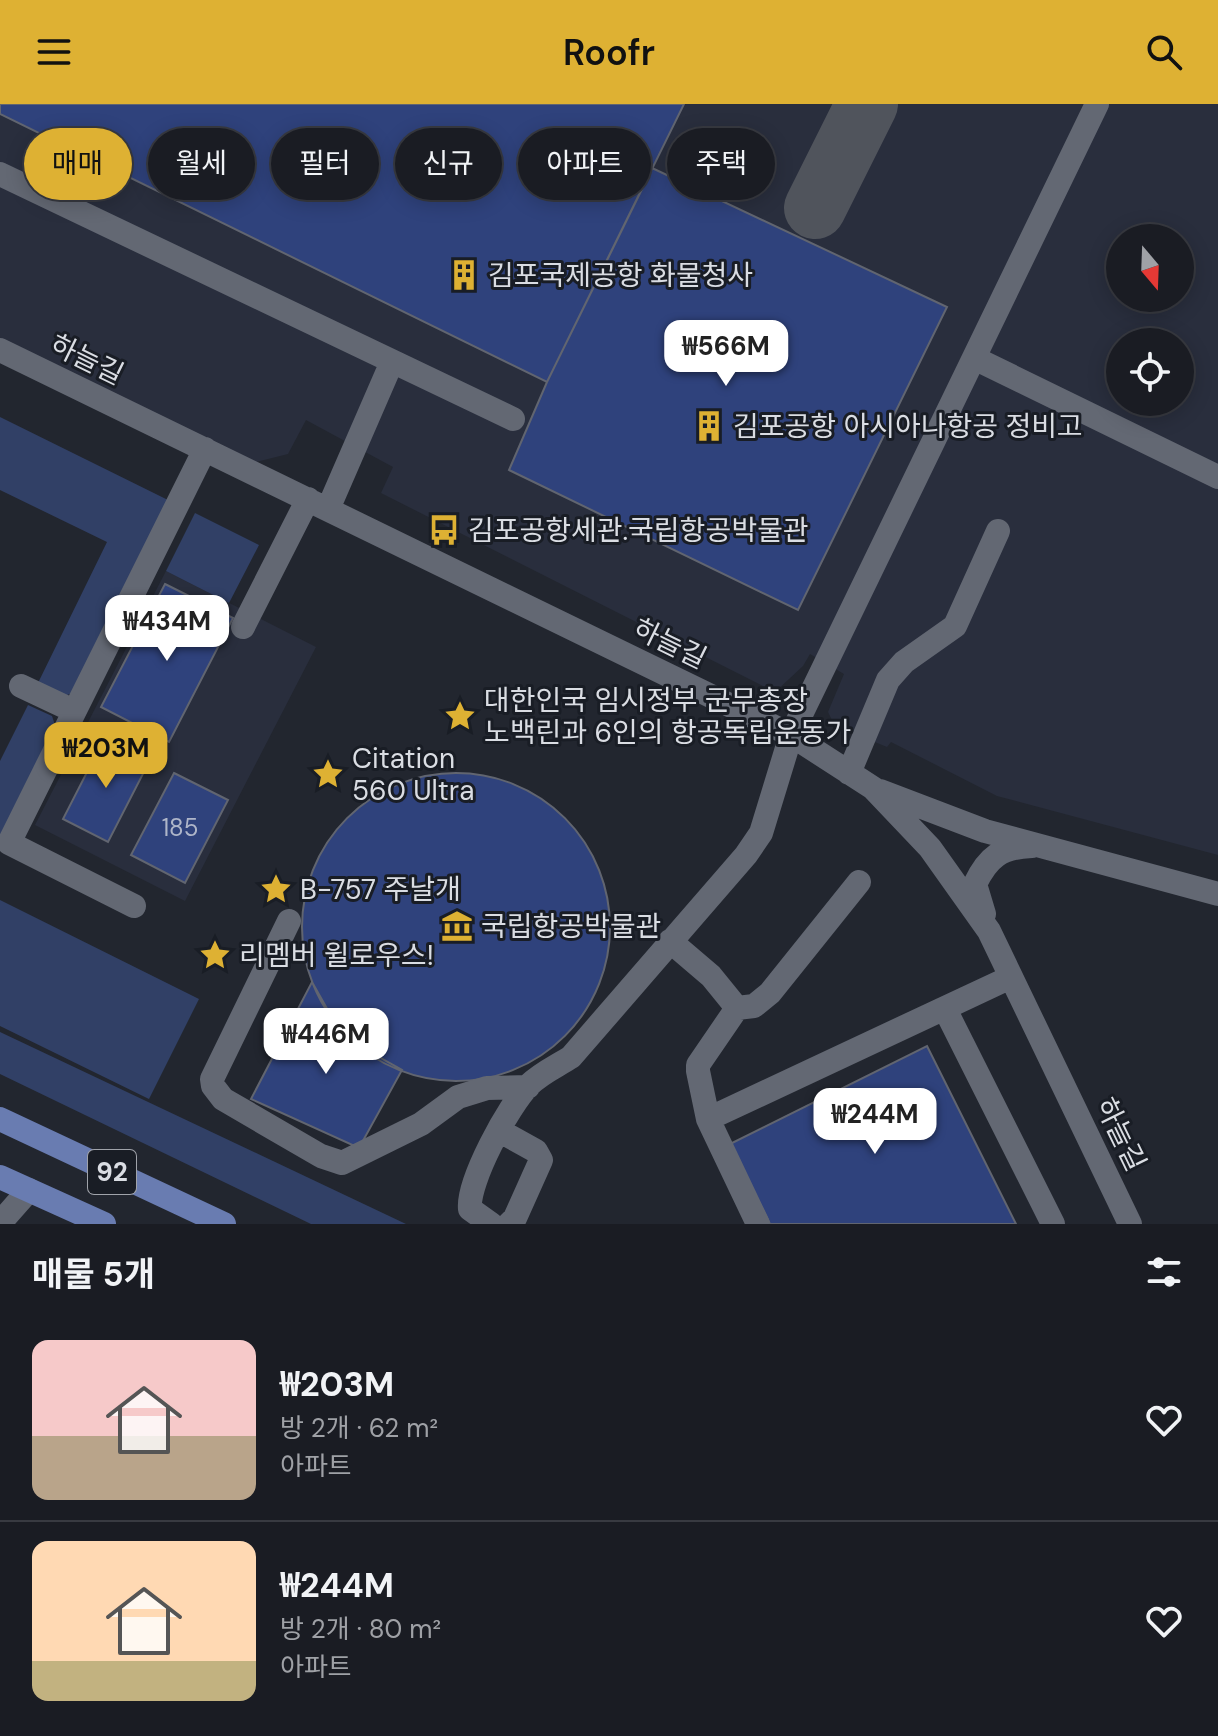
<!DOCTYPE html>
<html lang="ko">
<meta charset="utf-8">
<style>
:root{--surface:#1a1c23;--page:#272930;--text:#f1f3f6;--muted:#9fa1a6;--line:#383a41;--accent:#deb133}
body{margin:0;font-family:"DM Sans","Noto Sans KR",sans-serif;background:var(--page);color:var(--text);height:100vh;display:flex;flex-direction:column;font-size:30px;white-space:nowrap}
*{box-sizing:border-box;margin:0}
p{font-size:26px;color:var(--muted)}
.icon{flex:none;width:44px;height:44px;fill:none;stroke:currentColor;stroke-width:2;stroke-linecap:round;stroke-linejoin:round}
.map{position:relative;height:1120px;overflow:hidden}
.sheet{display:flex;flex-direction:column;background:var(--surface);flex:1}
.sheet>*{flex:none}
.hud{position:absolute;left:24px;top:24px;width:800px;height:72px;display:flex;gap:16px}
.needle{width:52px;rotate:161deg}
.buttons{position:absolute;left:1106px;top:120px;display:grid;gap:16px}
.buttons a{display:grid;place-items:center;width:88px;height:88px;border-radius:50%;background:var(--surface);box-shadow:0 4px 20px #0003,0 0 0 2px var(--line);font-size:40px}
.price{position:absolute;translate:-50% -68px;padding:0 18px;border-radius:16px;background:#fff;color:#222;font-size:26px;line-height:52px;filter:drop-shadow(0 2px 4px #0008)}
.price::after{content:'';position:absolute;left:50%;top:48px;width:24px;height:18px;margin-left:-12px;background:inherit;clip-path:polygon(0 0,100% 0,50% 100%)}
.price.current{background:var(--accent);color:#111}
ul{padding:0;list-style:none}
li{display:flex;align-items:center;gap:24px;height:200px;padding:0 32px}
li+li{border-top:2px solid var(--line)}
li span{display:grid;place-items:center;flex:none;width:224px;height:160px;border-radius:16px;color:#555}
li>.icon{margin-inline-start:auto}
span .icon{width:96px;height:96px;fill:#fffc;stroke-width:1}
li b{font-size:34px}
h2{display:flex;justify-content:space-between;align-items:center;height:96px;padding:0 32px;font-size:34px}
.pill{padding:0 28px;border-radius:36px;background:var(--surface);box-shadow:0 4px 20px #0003,0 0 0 2px var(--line);font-size:28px;line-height:72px}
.pill.current{background:var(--accent);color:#111}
header{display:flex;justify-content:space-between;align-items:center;height:104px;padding:0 32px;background:var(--accent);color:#111;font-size:36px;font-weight:600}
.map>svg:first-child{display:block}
.built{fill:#292e3d;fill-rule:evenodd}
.green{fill:#314066}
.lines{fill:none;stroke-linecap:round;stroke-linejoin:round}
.taxiway{stroke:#50545c;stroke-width:62}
.building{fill:#2f427c;stroke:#616570;stroke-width:2}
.minor{stroke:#636873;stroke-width:24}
.major{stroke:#697cb1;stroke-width:24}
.labels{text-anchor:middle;stroke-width:6;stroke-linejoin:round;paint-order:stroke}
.number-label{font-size:24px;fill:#afb6c9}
.shield{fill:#191d25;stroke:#a0a3aa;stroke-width:2}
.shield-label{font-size:26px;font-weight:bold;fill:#dadde3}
.poi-label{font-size:28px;fill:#dadde3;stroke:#191d25;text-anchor:start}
.street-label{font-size:28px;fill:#dadde3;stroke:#191d25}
</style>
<header><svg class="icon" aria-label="menu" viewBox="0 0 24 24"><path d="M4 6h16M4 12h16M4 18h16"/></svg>Roofr<svg class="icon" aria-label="search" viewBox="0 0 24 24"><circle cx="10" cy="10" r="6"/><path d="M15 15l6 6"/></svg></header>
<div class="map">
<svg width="1218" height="1120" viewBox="0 0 1218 1120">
<rect width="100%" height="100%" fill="#22262f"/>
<!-- built -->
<path class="built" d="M0,0H1218V751L997,692L891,638L887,643L848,627L833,618L828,608L844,570L810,550L803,562L775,588L381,389L393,363L306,316L288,350L256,358L0,235ZM1120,134H1180V194H1120ZM1120,238H1180V298H1120Z
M166,467L316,543L185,797L35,721Z"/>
<!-- green -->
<path class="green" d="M0,313L170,397L75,588L62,593L37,581L107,438L0,386Z
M195,409L259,441L229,499L166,467Z
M28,601L52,612L56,624L0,739V657Z
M0,796L199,895L149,995L0,922Z
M0,928L406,1120H311L0,970Z"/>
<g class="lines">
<!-- taxiway -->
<path class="taxiway" d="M815,104L867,0"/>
</g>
<!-- building -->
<path class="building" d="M0,0H684L547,278L0,10Z
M652,64L947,203L798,506L509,366L547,278Z
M165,480L233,514L169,638L101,603Z
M104,635L149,658L108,738L63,715Z
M302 823a154 154 0 1 1 308 0a154 154 0 1 1-308 0Z
M174,669L228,696L185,779L131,751Z
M312,878L334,917L354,939L402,966L359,1044L251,995Z
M927,942L1016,1120H770L730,1040Z"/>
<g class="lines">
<!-- minor -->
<path class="minor" d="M0,70L513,315
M0,246L791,631L873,684L930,744L989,827L1130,1120
M974,254L1218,373
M328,405L391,260
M243,523L308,395
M21,582L74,607
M849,669L888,576L904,558L955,522L998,427
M880,687L985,727L1218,790
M134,802L9,739L205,345
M984,810L975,780C988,753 1001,743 1032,742
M289,817L212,975L213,982L223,995L321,1052L342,1059L421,1020L458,993L487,984L528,983
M670,837L711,872L737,904L754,902L770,889L859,778
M737,904L698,961V967L708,1015L758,1120
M945,905L1053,1120
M708,1015L1011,873
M500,1027L536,1047L541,1056L515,1114L509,1120
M0,1119L29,1086
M491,1120L470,1105C467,1078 509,1001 529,981C541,969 557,962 571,953L746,751L761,729L791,631L1097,0"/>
<!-- major -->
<path class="major" d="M0,1015L224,1120
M0,1073L104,1120"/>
</g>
<!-- icons -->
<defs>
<symbol id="building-bare" viewBox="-9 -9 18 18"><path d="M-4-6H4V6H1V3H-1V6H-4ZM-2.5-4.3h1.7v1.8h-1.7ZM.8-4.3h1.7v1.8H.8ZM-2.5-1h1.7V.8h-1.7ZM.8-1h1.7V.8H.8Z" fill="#deb133" stroke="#191d25" stroke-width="2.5" paint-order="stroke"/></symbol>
<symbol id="bus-bare" viewBox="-9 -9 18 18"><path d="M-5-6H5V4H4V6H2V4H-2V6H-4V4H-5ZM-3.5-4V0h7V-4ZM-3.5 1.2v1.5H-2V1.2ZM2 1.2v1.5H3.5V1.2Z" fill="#deb133" stroke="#191d25" stroke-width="2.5" paint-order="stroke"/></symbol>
<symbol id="sight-bare" viewBox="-9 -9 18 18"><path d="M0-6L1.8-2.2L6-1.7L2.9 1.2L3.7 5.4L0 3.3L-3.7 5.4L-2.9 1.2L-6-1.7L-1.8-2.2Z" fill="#deb133" stroke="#191d25" stroke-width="2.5" paint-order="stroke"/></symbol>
<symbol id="museum-bare" viewBox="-9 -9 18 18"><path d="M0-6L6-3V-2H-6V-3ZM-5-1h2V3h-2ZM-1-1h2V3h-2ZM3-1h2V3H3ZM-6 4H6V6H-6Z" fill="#deb133" stroke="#191d25" stroke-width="2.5" paint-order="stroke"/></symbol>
</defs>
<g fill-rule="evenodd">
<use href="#building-bare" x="442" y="149" width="44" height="44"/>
<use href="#building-bare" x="687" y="300" width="44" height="44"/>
<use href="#bus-bare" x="422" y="404" width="44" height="44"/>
<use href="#sight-bare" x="438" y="590" width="44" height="44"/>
<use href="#sight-bare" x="306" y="648" width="44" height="44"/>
<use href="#sight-bare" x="254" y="763" width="44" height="44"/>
<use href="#museum-bare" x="435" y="800" width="44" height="44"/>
<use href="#sight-bare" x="193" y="829" width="44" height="44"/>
</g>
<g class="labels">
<!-- number labels -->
<g class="number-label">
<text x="180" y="732">185</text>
</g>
<!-- shield labels -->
<rect class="shield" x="88" y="1046" width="48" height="44" rx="6"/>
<g class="shield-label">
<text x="112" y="1077">92</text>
</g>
<!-- poi labels -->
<g class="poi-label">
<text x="488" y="181">김포국제공항 화물청사</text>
<text x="733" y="332">김포공항 아시아나항공 정비고</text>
<text x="468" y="436">김포공항세관.국립항공박물관</text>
<text x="484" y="606">대한인국 임시정부 군무총장<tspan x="484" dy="32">노백린과 6인의 항공독립운동가</tspan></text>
<text x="352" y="664">Citation<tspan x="352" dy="32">560 Ultra</tspan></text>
<text x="300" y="795">B-757 주날개</text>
<text x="481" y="832">국립항공박물관</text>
<text x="239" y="861">리멤버 윌로우스!</text>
</g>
<!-- street labels -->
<g class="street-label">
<text transform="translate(87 255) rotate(26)" y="10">하늘길</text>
<text transform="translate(670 539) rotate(26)" y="10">하늘길</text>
<text transform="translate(1121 1030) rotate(64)" y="10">하늘길</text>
</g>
</g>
</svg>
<div class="buttons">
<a><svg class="needle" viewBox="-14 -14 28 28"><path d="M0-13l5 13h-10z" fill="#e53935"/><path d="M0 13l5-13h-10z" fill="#9fa1a6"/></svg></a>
<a><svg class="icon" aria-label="locate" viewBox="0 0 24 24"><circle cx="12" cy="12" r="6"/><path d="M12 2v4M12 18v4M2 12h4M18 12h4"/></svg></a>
</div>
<b class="price" style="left:726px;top:284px">₩566M</b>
<b class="price" style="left:167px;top:559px">₩434M</b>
<b class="price current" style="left:106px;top:686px">₩203M</b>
<b class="price" style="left:326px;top:972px">₩446M</b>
<b class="price" style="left:875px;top:1052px">₩244M</b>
<div class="hud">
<a class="pill current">매매</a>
<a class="pill">월세</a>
<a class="pill">필터</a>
<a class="pill">신규</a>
<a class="pill">아파트</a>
<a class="pill">주택</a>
</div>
</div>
<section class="sheet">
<h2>매물 5개<svg class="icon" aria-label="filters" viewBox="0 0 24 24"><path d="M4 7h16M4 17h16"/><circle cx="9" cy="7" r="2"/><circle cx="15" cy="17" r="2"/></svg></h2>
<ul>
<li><span style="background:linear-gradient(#f6c9c9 60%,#b9a48a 0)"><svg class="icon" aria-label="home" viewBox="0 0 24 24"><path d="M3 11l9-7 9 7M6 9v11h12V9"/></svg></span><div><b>₩203M</b><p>방 2개 · 62 m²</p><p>아파트</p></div><svg class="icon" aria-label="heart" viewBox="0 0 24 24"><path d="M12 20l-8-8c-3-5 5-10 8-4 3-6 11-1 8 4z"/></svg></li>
<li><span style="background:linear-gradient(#ffd9b3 75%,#c2b280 0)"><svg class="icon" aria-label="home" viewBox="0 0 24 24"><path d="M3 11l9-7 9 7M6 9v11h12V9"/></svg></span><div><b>₩244M</b><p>방 2개 · 80 m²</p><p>아파트</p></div><svg class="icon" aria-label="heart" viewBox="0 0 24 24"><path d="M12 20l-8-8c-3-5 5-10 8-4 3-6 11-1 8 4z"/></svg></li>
</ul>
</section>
